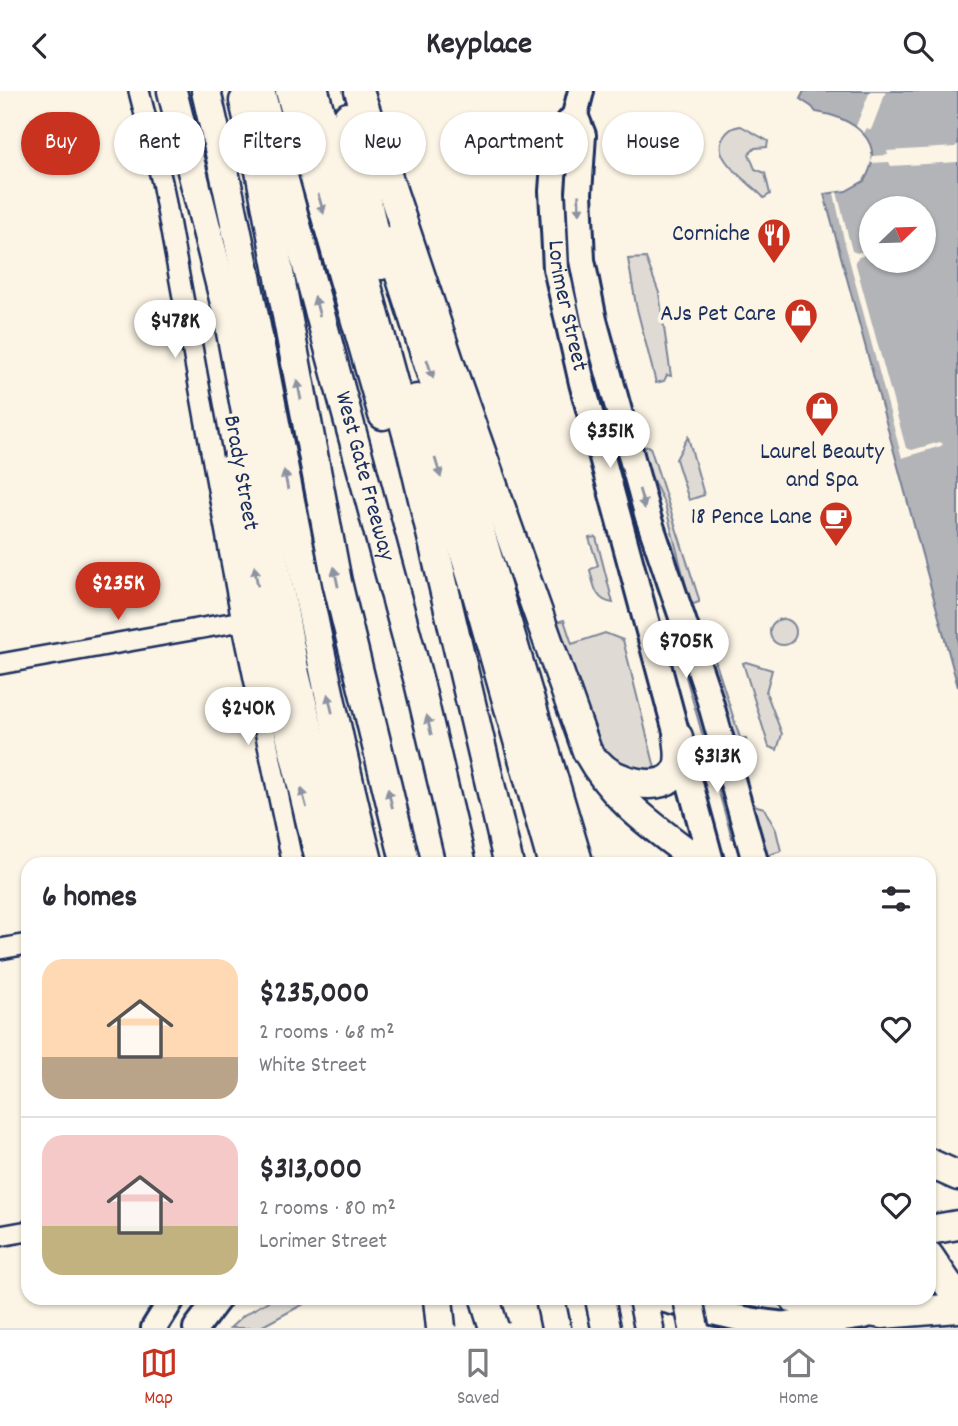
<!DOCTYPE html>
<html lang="en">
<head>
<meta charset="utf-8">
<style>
	:root { --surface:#fff; --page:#f7f7f7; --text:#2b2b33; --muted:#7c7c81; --line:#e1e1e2; --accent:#c8321e }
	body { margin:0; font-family:Dekko,sans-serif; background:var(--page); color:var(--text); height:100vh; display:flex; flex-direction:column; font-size:26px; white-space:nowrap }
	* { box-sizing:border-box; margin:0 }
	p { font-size:23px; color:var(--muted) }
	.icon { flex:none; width:38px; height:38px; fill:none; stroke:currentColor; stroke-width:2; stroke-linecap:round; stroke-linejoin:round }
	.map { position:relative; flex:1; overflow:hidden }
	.drawer { position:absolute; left:21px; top:766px; width:915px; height:448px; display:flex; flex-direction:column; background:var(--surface); border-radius:21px; box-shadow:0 2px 5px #0004 }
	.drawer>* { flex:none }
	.hud { position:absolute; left:21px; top:21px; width:917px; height:63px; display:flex; gap:14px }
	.needle { width:46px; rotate:67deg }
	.tools { position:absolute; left:859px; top:105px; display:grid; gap:14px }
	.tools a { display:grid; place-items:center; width:77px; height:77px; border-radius:50%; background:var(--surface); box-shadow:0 2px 5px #0004; font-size:35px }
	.price { position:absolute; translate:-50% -60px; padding:0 16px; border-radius:24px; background:#fff; color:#222; font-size:23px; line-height:46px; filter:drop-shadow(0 2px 4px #0008) }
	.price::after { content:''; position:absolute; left:50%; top:42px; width:21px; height:16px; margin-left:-10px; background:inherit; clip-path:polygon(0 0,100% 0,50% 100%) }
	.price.on { background:var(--accent); color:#fff }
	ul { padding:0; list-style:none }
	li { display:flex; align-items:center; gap:21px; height:175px; padding:0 21px }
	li+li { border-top:2px solid var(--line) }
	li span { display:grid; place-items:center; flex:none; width:196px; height:140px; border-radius:21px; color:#555 }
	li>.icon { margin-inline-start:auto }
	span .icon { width:84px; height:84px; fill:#fffc; stroke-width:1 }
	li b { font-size:30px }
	h2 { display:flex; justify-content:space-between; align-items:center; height:84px; padding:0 21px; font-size:30px }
	.chip { padding:0 24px; border-radius:32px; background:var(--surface); box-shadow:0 2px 5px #0004; font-size:24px; line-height:63px }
	.chip.on { background:var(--accent); color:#fff }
	header { display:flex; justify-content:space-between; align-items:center; height:91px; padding:0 21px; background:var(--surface); font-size:32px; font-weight:700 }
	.menu { display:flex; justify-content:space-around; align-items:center; height:98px; border-top:2px solid var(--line); background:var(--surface); font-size:19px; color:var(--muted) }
	.menu a { display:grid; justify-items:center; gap:4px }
	.menu .on { color:var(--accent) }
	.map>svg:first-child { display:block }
	.green { fill:#dfdbd4; stroke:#7d8599; stroke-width:2 }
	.water { fill:#b2b4b8; stroke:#767f94; stroke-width:2; fill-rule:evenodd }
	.pier { fill:#fcf5e5 }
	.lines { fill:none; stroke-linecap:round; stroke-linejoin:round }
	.minor-casing { stroke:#1b2f5e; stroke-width:24 }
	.major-casing { stroke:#1b2f5e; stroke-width:30 }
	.highway-casing { stroke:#1b2f5e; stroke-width:33 }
	.minor { stroke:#fcf5e5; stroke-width:19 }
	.major { stroke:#fcf5e5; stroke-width:24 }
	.highway { stroke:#fcf5e5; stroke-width:28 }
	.highway-bridge-casing { stroke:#1b2f5e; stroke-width:33; stroke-linecap:butt }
	.highway-bridge { stroke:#fcf5e5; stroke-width:28 }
	.oneway { fill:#8c92a2 }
	.labels { text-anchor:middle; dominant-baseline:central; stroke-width:7; stroke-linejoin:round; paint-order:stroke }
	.poi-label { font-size:24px; fill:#1b2f5e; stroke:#fcf5e5; text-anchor:end }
	.street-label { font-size:24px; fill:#1b2f5e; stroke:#fcf5e5 }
</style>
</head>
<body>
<header><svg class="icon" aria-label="back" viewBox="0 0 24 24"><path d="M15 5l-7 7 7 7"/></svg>Keyplace<svg class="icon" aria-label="search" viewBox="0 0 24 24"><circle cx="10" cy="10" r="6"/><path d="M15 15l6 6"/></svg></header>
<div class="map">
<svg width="958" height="1237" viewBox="0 0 958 1237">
	<rect width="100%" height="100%" fill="#fcf5e5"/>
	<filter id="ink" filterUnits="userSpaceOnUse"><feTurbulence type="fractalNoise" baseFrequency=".0143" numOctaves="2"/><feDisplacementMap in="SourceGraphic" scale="14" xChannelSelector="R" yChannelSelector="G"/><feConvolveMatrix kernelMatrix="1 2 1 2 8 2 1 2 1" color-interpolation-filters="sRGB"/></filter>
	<g filter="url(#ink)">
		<path class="green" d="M741 35 768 50 767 56 755 57 749 63 755 78 765 82 770 103 764 107C751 92 710 68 723 47 728 39 732 36 741 35Z
			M646 167 659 202 671 285 667 284 664 290 656 292 636 214 628 168Z
			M688 346 704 404 689 409 676 368Z
			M648 355 650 356 699 508V511L691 514 665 414 647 376 641 358Z
			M596 446 613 512C595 510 594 494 590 479L598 474 589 447Z
			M770 541a13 13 0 1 1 26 0a13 13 0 1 1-26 0Z
			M564 529 572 553 605 542 623 549 655 677C639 685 619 676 606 663 584 641 560 565 547 534Z
			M713 542 721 563 714 566 740 647H746L747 671 744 678 703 547Z
			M746 571 772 579 766 601 782 643 777 659 769 656 743 572Z
			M691 584 738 745 732 747 686 586Z
			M751 713 764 717 776 739 781 760 766 765Z
			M272 1208H313L259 1237H230L244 1224Z"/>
		<path class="water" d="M804 0H958V596L824 103 846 100 864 90C889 50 852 26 816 21L812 16 800 8ZM872 117H924V170H872Z"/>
		<path class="pier" d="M870 0H886L871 39 867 37 864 42 856 35Z
			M958 53V71L891 75 889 71 871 72 872 65 888 64 887 60 955 56Z
			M837 101 852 160 857 162 871 158V162L859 166 855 170 906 357 912 359 940 351 943 353 941 355 902 367 844 149 834 102Z"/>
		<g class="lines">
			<g class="minor-casing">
				<path id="minor" d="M139 0 162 91 242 530 293 774
					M0 573 242 530
					M0 858 28 853
					M0 1145 28 1140"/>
			</g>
			<g class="major-casing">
				<g id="major">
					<path id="s1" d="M581 0 575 24 556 46 552 100 556 177 582 292 712 774"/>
					<path d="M575 24 583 44 579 102 582 169 594 229 648 426 708 603 756 774"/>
					<path d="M661 1208C699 1217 738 1229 778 1233 807 1235 835 1229 864 1225"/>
					<path d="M154 1237 172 1208"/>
					<path d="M196 1237 218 1208"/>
				</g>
			</g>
			<g class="highway-casing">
				<g id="highway">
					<path d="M172 0 227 220 295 583 342 774"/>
					<path d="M206 0C266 257 304 518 369 774"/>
					<path id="s2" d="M260 0 419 591 462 774"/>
					<path d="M290 0 383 324"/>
					<path d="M314 0 412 361 509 774"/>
					<path d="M359 0 452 279 587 660C616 713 658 739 704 774"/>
					<path d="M244 10 260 80 337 491 406 774"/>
					<path d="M348 26 381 174"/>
					<path d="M389 150 452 347 579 774"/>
					<path d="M417 308 477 503 553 774"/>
					<path d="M236 372 272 568 321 774"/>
					<path d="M599 673C613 690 664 705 677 679 682 668 679 657 678 646"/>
					<path d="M929 1072 958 1085"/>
					<path d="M929 1139 958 1134"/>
					<path d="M929 1165 958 1208"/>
					<path d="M550 1208 556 1237"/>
					<path d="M600 1208 606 1237"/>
					<path d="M643 1208 649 1237"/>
					<path d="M795 1208 823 1214 882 1223 958 1217"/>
				</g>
			</g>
			<use href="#minor" class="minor"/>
			<use href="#major" class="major"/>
			<use href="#highway" class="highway"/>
			<g class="highway-bridge-casing">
				<path id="highway-bridge" d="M438 1208 441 1237
					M485 1208 494 1237
					M688 1208 694 1237"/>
			</g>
			<use href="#highway-bridge" class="highway-bridge"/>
		</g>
		<defs><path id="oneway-solid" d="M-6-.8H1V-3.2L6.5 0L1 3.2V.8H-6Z" transform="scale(1.75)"/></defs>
		<g class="oneway">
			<use href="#oneway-solid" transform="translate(321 113) rotate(74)"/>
			<use href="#oneway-solid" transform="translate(579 114) rotate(88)"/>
			<use href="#oneway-solid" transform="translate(317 215) rotate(-105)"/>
			<use href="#oneway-solid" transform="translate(430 278) rotate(72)"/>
			<use href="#oneway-solid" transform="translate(299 299) rotate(-101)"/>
			<use href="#oneway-solid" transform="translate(438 377) rotate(73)"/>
			<use href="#oneway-solid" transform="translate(286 389) rotate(-101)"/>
			<use href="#oneway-solid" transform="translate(642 408) rotate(74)"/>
			<use href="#oneway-solid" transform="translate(256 485) rotate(-100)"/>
			<use href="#oneway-solid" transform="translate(336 486) rotate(-102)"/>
			<use href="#oneway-solid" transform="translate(330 612) rotate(-103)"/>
			<use href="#oneway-solid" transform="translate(429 634) rotate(-103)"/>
			<use href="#oneway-solid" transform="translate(304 707) rotate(-105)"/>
			<use href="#oneway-solid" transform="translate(390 707) rotate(-104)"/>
		</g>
	</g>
	<defs>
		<g id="restaurant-pin" transform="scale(1.75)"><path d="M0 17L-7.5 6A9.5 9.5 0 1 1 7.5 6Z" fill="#c8321e" stroke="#fcf5e5"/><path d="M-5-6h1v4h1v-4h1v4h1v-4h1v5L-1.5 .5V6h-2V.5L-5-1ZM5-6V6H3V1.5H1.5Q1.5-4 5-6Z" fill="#fff"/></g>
		<g id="shop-pin" transform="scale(1.75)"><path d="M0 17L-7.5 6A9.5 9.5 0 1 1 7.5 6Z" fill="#c8321e" stroke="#fcf5e5"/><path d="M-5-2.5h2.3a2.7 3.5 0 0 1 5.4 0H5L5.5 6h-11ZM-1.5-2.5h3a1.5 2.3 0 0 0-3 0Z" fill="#fff"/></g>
		<g id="cafe-pin" transform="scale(1.75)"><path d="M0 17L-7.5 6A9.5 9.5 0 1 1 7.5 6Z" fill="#c8321e" stroke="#fcf5e5"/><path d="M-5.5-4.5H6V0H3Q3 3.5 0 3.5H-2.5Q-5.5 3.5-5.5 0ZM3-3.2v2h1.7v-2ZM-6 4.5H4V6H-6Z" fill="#fff"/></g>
	</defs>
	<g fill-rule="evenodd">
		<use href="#restaurant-pin" x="774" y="144"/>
		<use href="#shop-pin" x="801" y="224"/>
		<use href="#shop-pin" x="822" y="317"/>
		<use href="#cafe-pin" x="836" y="427"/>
	</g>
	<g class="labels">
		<g class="poi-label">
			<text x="750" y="144">Corniche</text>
			<text x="776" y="224">AJs Pet Care</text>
			<text x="822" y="362" text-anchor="middle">Laurel Beauty<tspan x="822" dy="28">and Spa</tspan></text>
			<text x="812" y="427">18 Pence Lane</text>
		</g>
		<g class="street-label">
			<text stroke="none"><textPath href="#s1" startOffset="224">Lorimer Street</textPath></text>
			<text transform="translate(240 382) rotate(80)">Brady Street</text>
			<text stroke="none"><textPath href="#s2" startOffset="399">West Gate Freeway</textPath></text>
		</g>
	</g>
</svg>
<div class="tools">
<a><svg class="needle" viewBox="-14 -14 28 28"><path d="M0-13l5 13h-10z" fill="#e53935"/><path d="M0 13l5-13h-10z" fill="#7c7c81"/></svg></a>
</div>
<b class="price" style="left:175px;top:269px">$478K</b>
<b class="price" style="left:610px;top:379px">$351K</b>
<b class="price on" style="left:118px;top:531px">$235K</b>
<b class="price" style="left:686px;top:589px">$705K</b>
<b class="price" style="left:248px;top:656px">$240K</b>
<b class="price" style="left:717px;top:704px">$313K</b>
<div class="hud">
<a class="chip on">Buy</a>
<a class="chip">Rent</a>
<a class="chip">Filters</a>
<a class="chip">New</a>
<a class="chip">Apartment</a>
<a class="chip">House</a>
</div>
<section class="drawer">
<h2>6 homes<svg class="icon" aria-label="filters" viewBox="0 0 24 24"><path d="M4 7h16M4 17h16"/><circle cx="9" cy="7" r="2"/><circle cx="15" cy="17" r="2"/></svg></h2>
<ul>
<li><span style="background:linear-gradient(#ffd9b3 70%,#b9a48a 0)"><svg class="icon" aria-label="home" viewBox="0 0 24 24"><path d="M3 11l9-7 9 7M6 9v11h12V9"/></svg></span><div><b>$235,000</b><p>2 rooms · 68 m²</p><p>White Street</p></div><svg class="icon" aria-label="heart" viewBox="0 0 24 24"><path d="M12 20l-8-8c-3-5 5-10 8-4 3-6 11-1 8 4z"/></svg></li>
<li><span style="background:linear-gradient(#f6c9c9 65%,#c2b280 0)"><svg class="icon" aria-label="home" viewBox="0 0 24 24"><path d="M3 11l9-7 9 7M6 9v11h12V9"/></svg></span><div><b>$313,000</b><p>2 rooms · 80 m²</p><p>Lorimer Street</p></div><svg class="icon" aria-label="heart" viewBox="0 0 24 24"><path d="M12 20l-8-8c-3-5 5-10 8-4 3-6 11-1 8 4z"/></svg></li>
</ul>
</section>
</div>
<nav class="menu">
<a class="on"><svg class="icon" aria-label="map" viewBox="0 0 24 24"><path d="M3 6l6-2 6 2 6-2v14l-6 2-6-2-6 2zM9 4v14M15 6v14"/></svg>Map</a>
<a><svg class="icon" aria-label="saved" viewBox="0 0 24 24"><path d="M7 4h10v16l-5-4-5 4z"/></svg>Saved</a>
<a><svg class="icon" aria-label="home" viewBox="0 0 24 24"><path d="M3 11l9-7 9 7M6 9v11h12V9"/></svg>Home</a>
</nav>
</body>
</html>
